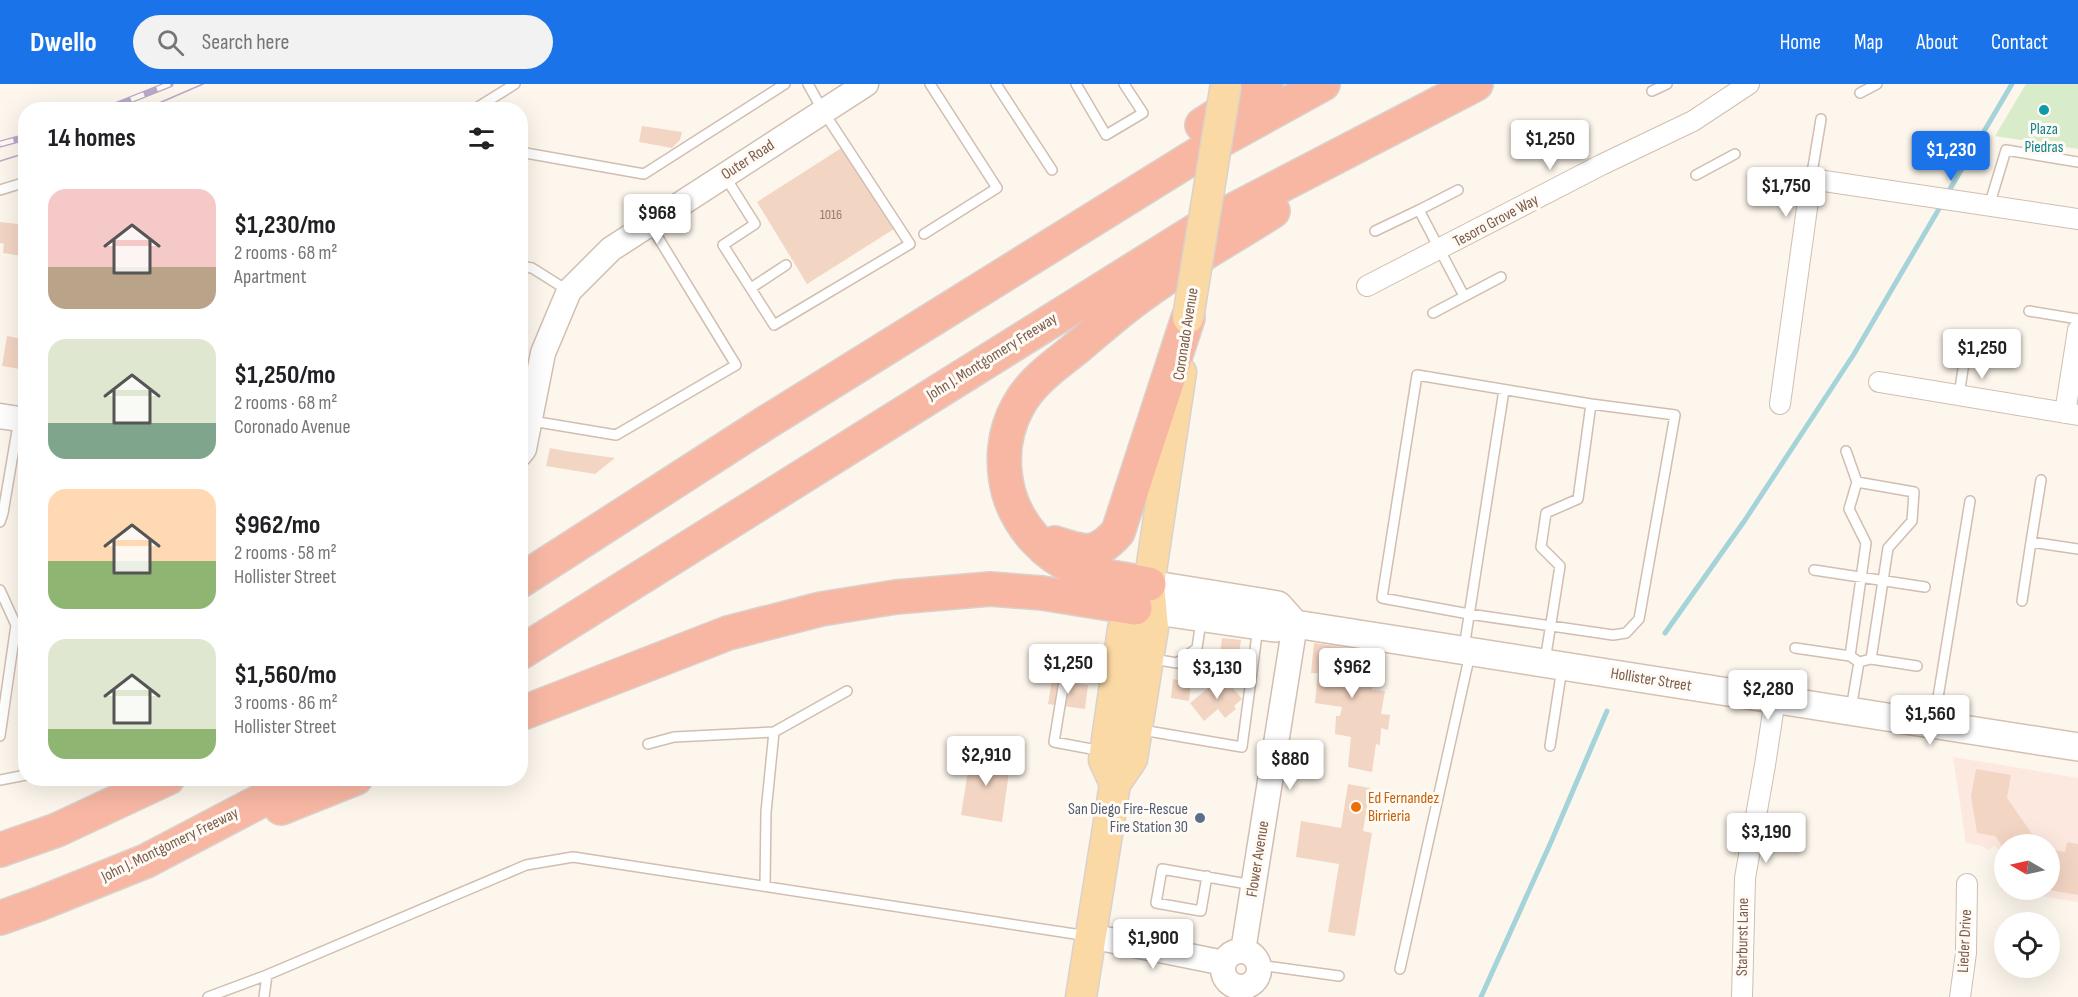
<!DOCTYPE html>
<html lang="en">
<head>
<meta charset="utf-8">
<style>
	:root { --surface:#fff; --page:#f2f2f2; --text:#202124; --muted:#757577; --accent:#1a73e8 }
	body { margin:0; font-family:"Sofia Sans Condensed",sans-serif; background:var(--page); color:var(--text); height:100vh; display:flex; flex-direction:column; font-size:22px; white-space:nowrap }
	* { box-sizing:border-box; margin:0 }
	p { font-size:20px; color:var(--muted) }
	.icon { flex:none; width:33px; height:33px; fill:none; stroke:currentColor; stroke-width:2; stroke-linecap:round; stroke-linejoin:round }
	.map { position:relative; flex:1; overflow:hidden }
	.panel { position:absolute; left:18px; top:18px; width:510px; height:684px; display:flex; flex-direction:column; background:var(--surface); border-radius:24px; box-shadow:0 6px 24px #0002 }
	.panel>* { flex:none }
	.needle { width:39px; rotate:279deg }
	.controls { position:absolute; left:1994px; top:750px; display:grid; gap:12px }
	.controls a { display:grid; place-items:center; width:66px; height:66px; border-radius:50%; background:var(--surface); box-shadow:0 6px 24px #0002; font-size:30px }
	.price { position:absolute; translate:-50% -51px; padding:0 14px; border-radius:6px; background:#fff; color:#222; font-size:20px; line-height:39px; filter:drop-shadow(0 2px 3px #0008) }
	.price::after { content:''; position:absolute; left:50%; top:36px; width:18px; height:14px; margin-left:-9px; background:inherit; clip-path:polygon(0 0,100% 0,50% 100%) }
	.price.selected { background:var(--accent); color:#fff }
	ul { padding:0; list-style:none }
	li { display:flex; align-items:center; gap:18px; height:150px; padding:0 30px }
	li span { display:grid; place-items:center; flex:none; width:168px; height:120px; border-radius:18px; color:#555 }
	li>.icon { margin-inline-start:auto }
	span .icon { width:72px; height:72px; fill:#fffc; stroke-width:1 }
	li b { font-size:26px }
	h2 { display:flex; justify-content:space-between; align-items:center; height:72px; padding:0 30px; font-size:26px }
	header { display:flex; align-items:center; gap:36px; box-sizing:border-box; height:84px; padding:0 30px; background:var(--accent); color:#fff }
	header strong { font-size:28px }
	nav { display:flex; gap:33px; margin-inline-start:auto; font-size:21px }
	.search { width:420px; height:54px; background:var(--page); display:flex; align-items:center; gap:15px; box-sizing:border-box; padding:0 21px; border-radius:33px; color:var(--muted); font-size:22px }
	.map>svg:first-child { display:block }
	.commercial { fill:#fde8e0 }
	.green { fill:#d8ecc9 }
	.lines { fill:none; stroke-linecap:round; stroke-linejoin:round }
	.stream { stroke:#a5d3da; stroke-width:5 }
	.building { fill:#f3d5c3 }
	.service-casing { stroke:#d1beb0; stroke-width:12 }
	.minor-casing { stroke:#d1beb0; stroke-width:22 }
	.tertiary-casing { stroke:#d1beb0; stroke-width:27 }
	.secondary-casing { stroke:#d6c0b0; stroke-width:30 }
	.primary-casing { stroke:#dad1cd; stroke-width:33 }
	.motorway-casing { stroke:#dad1cd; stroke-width:36 }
	.service { stroke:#fff; stroke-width:9 }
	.minor { stroke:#fff; stroke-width:20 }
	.tertiary { stroke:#fff; stroke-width:24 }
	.secondary { stroke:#fff; stroke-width:27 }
	.primary { stroke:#fbd9a5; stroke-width:30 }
	.motorway { stroke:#f7b7a3; stroke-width:33 }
	.tram { stroke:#b9a8c9; stroke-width:1.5 }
	.rail-casing { stroke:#b9a8c9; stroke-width:7 }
	.rail { stroke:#fffaf3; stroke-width:4.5; stroke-dasharray:14; stroke-linecap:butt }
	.primary-bridge-casing { stroke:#dad1cd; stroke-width:33; stroke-linecap:butt }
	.primary-bridge { stroke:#fbd9a5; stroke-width:30 }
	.culture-dot { fill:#0f9aa8; stroke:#fffaf3; stroke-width:2 }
	.food-dot { fill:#e8710a; stroke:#fffaf3; stroke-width:2 }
	.service-dot { fill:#5c6f8a; stroke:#fffaf3; stroke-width:2 }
	.labels { text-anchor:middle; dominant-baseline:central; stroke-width:6; stroke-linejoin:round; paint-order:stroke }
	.number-label { font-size:14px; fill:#987a6a }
	.culture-label { font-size:16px; fill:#0d838f; stroke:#fffaf3 }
	.street-label { font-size:16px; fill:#7a5c4d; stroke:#fffaf3 }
	.food-label { font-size:16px; fill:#c56008; stroke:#fffaf3; text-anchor:start }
	.service-label { font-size:16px; fill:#4e5e75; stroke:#fffaf3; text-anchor:end }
</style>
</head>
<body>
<header>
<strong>Dwello</strong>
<div class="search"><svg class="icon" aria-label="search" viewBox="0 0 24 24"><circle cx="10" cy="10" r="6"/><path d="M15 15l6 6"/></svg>Search here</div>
<nav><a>Home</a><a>Map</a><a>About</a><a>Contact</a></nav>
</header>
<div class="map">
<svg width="2078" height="913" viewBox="0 0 2078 913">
	<rect width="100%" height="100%" fill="#fdf6ec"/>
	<path class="commercial" d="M1953 673 2078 694V818L2001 806 2003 797 2000 783 2004 780V806H2049V760H2004V774L1995 761 1988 766 1982 762 1966 759Z"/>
	<path class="green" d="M2026 0H2078V65L1995 52Z"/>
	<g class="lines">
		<path class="stream" d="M1947 110 2012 0
			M1665 549 1745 436 1854 270 1943 118
			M1481 913 1551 758 1607 627"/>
	</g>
	<path class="building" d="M642 42 682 48 680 56 672 64 639 58Z
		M843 63 894 145 807 200 757 118Z
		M0 138 26 141V163L23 172 3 169 4 160 0 159Z
		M7 252 26 256V286L2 282Z
		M550 364 565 367 615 374 595 390 546 382Z
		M1222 554 1241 556 1238 575 1220 572Z
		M1314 559 1377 568 1372 606 1385 607 1381 630 1390 631 1388 646 1381 644 1380 661 1376 660 1372 688 1348 683 1351 653 1335 650 1336 632H1340L1342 623 1315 619 1318 589H1311Z
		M1223 592 1242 615 1234 622 1236 625 1225 634 1218 625 1204 637 1190 619Z
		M1173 595 1191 598 1189 617 1171 614Z
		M1052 596 1088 601 1085 625 1048 620Z
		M971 668 1011 674 1002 738 961 731Z
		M1976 685 2011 691 2007 714 2039 760H2004V765L1995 752 1977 749 1971 712Z
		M1348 700 1370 704 1363 747 1372 749 1355 852 1328 848 1339 780 1296 773 1301 737 1341 744Z
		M2067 758 2078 760V811L2049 806V765L2065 768Z"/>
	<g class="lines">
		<g class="service-casing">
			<path id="service" d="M996 0 1052 86
				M1076 0 1106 51 1143 29 1124 0
				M1652 7 1667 0
				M1860 9 1877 0
				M473 26 515 0
				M520 68 644 90 785 0
				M1696 91 1735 70
				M726 94 755 140 723 161 774 241 910 160 823 27 808 0
				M1811 95 1821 35
				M0 106 26 98
				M1989 122 2006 66 2078 78
				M1419 126 1458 106
				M1375 147 1419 126 1464 212
				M924 150 997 104 930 0
				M520 182 532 184 567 206
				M751 204 786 181
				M2029 227 2078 235
				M1433 229 1501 193
				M1417 291 1591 320 1675 331 1639 535 1626 549 1613 551 1469 530 1382 514Z
				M1959 311 1965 272
				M532 337 616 351 736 281 651 142
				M1846 367 1857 398 1849 425 1866 459 1850 572 1859 578 1851 625
				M1857 398 1914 408 1912 437 1888 464 1871 575 1859 578
				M0 438 3 429 19 335
				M2031 458 2041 396
				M1814 486 1925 503
				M0 506 16 541 0 652
				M2022 517 2031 458 2078 465
				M1464 564 1504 306
				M1795 564 1850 572
				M1153 575 1177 579 1197 564 1201 537
				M1871 575 1917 582
				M1545 577 1560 482 1541 463 1546 429 1578 415 1591 320
				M1934 638 1970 417
				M1142 646 1242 663 1258 543
				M774 648 847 607
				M648 660 674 653 774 648 766 728 765 802
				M1550 662 1562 584
				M1102 667 1054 658 1068 573 1113 580
				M0 696 26 691
				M1207 792 1201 827 1156 819 1162 785 1253 801
				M1259 881 1339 892
				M1400 885 1470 570
				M208 913 267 891 526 781 573 773 1088 852
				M264 913 267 891
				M1236 913 1238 903"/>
		</g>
		<g class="minor-casing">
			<path id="minor" d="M1367 202 1601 81 1693 37 1749 0
				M1879 298 2078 331
				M1780 320 1811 95 2078 135
				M2065 329 2078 246
				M1742 913 1745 794 1765 681 1775 615
				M1960 913 1966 869 1967 800"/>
		</g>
		<g class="tertiary-casing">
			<path id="tertiary" d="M0 332 26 336
				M520 370 524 365 543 269 569 207 611 165 866 0
				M1090 852 1224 879
				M1243 867 1295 540
				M1223 885a18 18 0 1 1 36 0a18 18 0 1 1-36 0Z"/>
		</g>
		<g class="secondary-casing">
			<path id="secondary" d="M1149 500 1278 521 1295 540
				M1135 524 1275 544 1295 540 2078 663"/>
		</g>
		<g class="primary-casing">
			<path id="primary" d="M1115 700 1104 676 1123 545 1146 505
				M1081 913 1115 700 1132 675 1153 544 1149 500 1181 288"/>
		</g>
		<g class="motorway-casing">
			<path id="motorway" d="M1202 41 1266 0
				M1055 459C1085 469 1096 473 1118 448L1188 234
				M520 497 767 338 1216 59 1323 0
				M1149 500C1127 495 1097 492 1077 485 1045 472 1019 443 1009 410 1001 380 1003 349 1018 322 1032 296 1057 280 1079 262 1101 243 1123 224 1146 208 1187 178 1231 154 1273 127
				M520 569 1203 142 1476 0
				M520 630 728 549 821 525 896 513 990 505 1042 509 1135 524
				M281 724 356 694
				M0 766 57 746 168 694
				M0 834 39 820 146 777 304 694"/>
		</g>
		<use href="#service" class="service"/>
		<use href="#minor" class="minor"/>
		<use href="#tertiary" class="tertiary"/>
		<use href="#secondary" class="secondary"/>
		<use href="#primary" class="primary"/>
		<use href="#motorway" class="motorway"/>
		<path class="tram" d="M143 26 203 0
			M0 77 26 69"/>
		<g class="rail-casing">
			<path id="rail" d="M105 26 170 0
				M0 60 26 53"/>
		</g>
		<use href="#rail" class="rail"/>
		<g class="primary-bridge-casing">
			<path id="primary-bridge" d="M1188 234 1226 0"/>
		</g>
		<use href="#primary-bridge" class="primary-bridge"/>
	</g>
	<circle class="culture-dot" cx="2044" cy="26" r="6"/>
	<circle class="food-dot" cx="1356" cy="723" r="6"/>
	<circle class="service-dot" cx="1200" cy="734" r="6"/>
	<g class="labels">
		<g class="number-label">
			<text x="831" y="130">1016</text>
		</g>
		<g class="culture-label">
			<text x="2044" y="45">Plaza<tspan x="2044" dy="18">Piedras</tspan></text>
		</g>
		<g class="street-label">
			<text transform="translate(748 76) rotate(-33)">Outer Road</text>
			<text transform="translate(1496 137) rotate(-28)">Tesoro Grove Way</text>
			<text transform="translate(1186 250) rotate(-81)">Coronado Avenue</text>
			<text transform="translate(992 273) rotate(-32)">John J. Montgomery Freeway</text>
			<text transform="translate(1651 596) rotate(9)">Hollister Street</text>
			<text transform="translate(170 761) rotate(-26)">John J. Montgomery Freeway</text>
			<text transform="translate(1258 775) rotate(-81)">Flower Avenue</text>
			<text transform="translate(1743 853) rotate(-89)">Starburst Lane</text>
			<text transform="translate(1965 857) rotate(-87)">Lieder Drive</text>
		</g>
		<g class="food-label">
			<text x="1368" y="714">Ed Fernandez<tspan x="1368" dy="18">Birrieria</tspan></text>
		</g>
		<g class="service-label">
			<text x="1188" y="725">San Diego Fire-Rescue<tspan x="1188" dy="18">Fire Station 30</tspan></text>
		</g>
	</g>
</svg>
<div class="controls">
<a><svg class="needle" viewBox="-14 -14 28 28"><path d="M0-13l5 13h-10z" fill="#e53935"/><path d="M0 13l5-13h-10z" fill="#757577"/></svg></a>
<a><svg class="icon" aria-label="locate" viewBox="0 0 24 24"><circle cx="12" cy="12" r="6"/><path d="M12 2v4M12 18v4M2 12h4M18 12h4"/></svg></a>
</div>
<b class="price" style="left:1550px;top:87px">$1,250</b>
<b class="price selected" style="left:1951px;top:98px">$1,230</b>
<b class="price" style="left:1786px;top:134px">$1,750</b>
<b class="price" style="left:657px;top:161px">$968</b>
<b class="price" style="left:1982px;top:296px">$1,250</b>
<b class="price" style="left:1068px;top:611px">$1,250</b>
<b class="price" style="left:1352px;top:615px">$962</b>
<b class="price" style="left:1217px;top:616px">$3,130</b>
<b class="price" style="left:1768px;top:637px">$2,280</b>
<b class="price" style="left:1930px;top:662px">$1,560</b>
<b class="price" style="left:986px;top:703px">$2,910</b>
<b class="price" style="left:1290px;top:707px">$880</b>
<b class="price" style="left:1766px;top:780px">$3,190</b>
<b class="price" style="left:1153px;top:886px">$1,900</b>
<section class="panel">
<h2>14 homes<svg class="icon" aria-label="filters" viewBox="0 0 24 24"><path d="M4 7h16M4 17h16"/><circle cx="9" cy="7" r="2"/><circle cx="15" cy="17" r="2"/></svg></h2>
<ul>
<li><span style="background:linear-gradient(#f6c9c9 65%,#b9a48a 0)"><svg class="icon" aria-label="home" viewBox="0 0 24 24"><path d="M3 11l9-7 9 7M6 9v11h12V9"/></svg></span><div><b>$1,230/mo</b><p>2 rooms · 68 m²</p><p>Apartment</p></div></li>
<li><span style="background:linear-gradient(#dfe7d0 70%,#7fa58c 0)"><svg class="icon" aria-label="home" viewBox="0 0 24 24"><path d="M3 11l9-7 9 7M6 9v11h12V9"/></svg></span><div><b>$1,250/mo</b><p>2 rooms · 68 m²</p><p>Coronado Avenue</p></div></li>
<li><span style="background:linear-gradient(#ffd9b3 60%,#8fb573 0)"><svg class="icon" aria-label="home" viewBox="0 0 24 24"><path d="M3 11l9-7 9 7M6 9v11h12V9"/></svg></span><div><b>$962/mo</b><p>2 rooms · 58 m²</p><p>Hollister Street</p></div></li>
<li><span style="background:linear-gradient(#dfe7d0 75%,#8fb573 0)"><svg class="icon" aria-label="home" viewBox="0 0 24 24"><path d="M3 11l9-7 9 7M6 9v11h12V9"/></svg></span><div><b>$1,560/mo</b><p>3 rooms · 86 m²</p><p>Hollister Street</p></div></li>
</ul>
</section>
</div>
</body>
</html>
